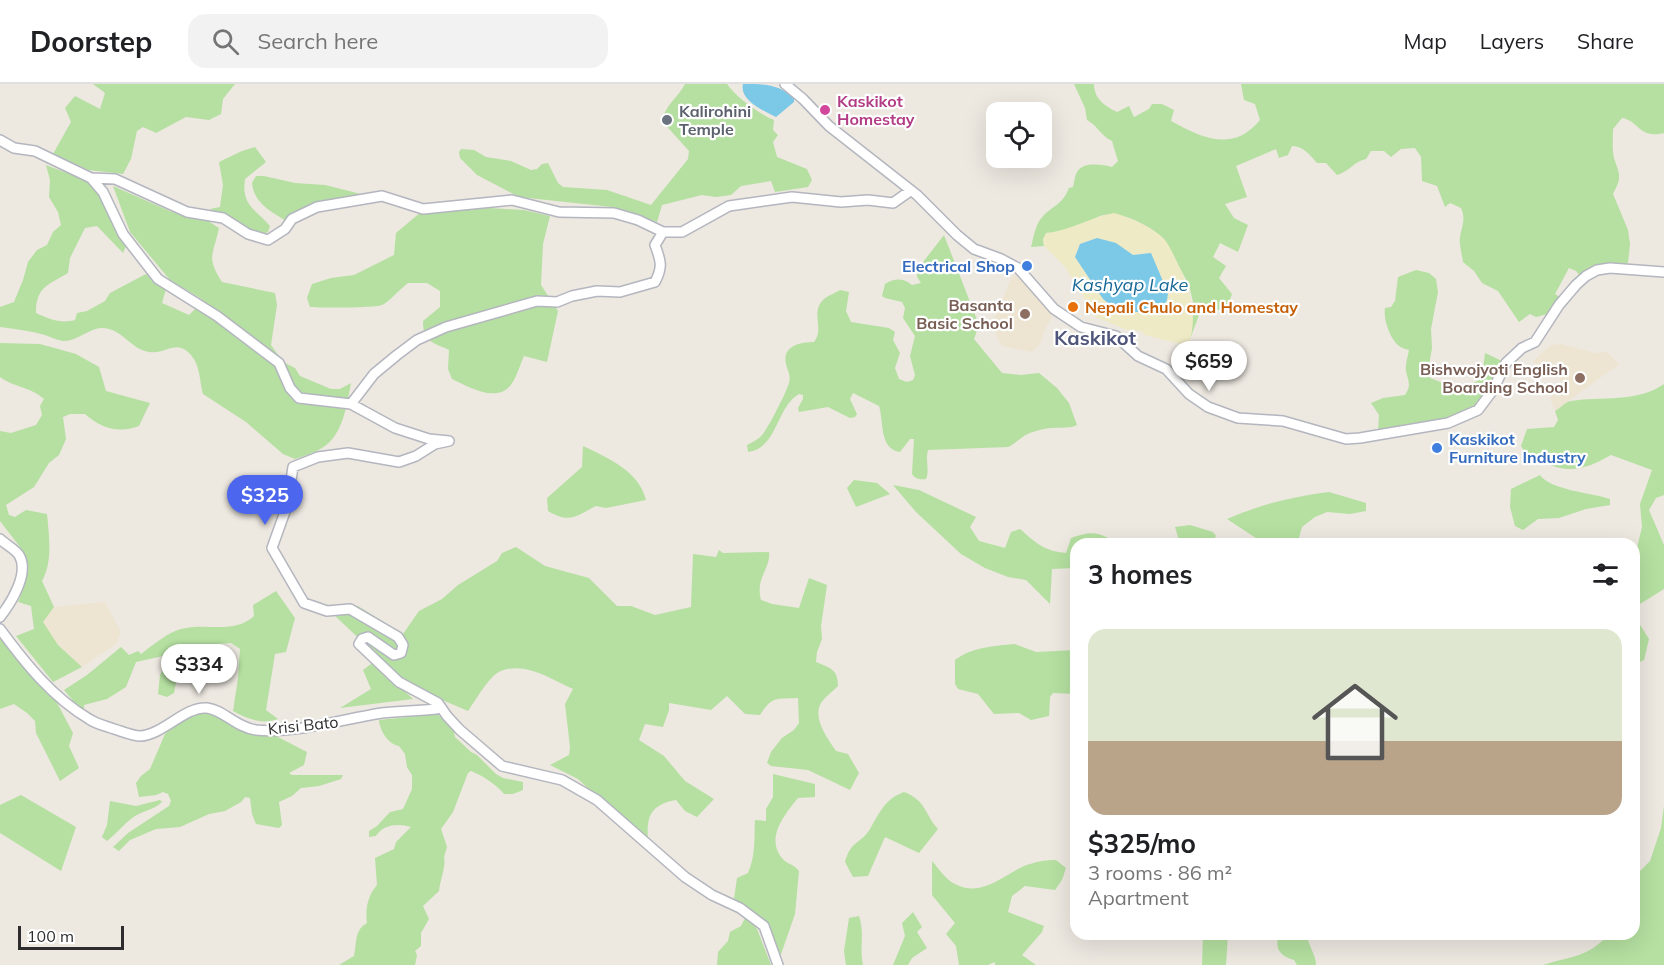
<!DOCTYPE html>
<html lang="en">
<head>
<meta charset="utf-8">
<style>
	:root { --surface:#fff; --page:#f2f2f2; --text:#202124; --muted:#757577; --line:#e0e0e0; --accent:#4c66ee }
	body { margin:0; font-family:Mulish,sans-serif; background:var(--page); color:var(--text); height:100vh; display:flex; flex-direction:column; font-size:22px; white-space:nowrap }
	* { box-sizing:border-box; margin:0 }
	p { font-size:20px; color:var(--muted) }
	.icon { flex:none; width:33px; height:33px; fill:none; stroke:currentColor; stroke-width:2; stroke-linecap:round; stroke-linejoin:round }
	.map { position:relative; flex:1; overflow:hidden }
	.details { position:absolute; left:1070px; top:454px; width:570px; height:402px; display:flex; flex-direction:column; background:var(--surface); border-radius:18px; box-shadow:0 6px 24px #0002 }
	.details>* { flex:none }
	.controls { position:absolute; left:986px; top:18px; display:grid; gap:12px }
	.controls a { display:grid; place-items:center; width:66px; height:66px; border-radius:12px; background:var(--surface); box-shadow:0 6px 24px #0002; font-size:30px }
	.scale { position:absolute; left:18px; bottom:15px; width:106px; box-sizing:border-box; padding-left:6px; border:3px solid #2d2d2d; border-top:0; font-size:16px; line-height:21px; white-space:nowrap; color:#2d2d2d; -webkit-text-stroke:4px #fff; paint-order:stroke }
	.price { position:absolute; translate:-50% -51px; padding:0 14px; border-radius:21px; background:#fff; color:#222; font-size:20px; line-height:39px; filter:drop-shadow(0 2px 3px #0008) }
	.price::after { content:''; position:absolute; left:50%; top:36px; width:18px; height:14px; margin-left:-9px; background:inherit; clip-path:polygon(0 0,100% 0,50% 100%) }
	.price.selected { background:var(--accent); color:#fff }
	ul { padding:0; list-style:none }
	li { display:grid; align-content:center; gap:12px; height:318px; padding:0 18px }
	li+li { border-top:2px solid var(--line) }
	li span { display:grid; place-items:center; height:186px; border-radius:18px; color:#555 }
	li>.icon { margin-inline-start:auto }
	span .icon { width:108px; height:108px; fill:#fffc; stroke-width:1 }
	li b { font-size:26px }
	h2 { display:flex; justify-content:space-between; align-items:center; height:72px; padding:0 18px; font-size:26px }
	header { display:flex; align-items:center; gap:36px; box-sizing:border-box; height:84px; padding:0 30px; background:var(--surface); border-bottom:2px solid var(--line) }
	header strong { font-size:28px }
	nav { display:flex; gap:33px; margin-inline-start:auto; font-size:21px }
	.search { width:420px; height:54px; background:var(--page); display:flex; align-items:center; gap:15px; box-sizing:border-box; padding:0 21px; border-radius:18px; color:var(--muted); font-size:22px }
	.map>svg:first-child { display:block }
	.education { fill:#ede5d1 }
	.green { fill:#b5e0a1 }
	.sand { fill:#efeac6; fill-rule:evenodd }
	.water { fill:#7bc8e7 }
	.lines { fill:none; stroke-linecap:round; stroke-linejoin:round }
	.minor-casing { stroke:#b4b6bf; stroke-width:12 }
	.minor { stroke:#fff; stroke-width:9 }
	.hotel-dot { fill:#d1479c; stroke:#fff; stroke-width:2 }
	.worship-dot { fill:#6b7280; stroke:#fff; stroke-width:2 }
	.shop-dot { fill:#3f7fe0; stroke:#fff; stroke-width:2 }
	.food-dot { fill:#e8710a; stroke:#fff; stroke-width:2 }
	.education-dot { fill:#8d6e63; stroke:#fff; stroke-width:2 }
	.labels { text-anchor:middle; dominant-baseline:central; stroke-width:4.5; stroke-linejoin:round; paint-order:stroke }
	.hotel-label { font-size:16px; font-weight:bold; fill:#b23c85; stroke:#fff; text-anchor:start }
	.worship-label { font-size:16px; font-weight:bold; fill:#5b616d; stroke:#fff; text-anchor:start }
	.shop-label { font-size:16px; font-weight:bold; fill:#366cbe; stroke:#fff; text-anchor:end }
	.education-label { font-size:16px; font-weight:bold; fill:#785e54; stroke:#fff; text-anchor:end }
	.food-label { font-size:16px; font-weight:bold; fill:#c56008; stroke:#fff; text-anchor:start }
	.street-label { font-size:16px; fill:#2d2d2d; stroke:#fff }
	.water-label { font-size:18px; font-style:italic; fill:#176897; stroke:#fff }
	.quarter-label { font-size:20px; font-weight:bold; fill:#50567b; stroke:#fff }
</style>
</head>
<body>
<header>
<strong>Doorstep</strong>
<div class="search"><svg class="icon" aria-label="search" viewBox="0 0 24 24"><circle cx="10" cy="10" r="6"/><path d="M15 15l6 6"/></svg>Search here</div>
<nav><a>Map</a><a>Layers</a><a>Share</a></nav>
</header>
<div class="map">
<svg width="1664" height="881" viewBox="0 0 1664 881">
	<rect width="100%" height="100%" fill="#ede8e0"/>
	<path class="education" d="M1016 190H1020L1054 228 1044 248 1039 262 1032 268 1002 262 991 241 1012 193Z
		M1561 260 1595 269 1607 268 1619 280 1555 327 1550 314 1562 301 1556 279 1540 287 1533 277 1551 261Z
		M105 518 121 548 116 560 82 583 58 561 42 537 54 523Z"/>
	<path class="green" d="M93 0H235L223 15 221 30 209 36 186 33 156 49 143 43 137 47 131 75 123 90 88 86 53 70 71 38 65 24 75 12 100 25 105 9Z
		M685 0H727C737 14 759 30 774 36L773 46 778 51 773 58 777 73 807 85 812 96 808 103 775 108 771 97 741 102 731 111 716 113 702 111 662 121 657 138 612 123 519 113 477 91 460 74 459 68 461 65 474 66 486 73 511 77 531 86 537 85 542 80 548 79 558 99 563 103 607 106 651 121 688 75 689 67 662 37C666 20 677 15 685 0Z
		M1074 0H1094C1094 15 1105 22 1117 28L1129 22 1134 33 1149 25 1152 20H1162L1174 26 1171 37C1202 54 1233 69 1260 36L1255 20 1244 16 1241 0H1664V49C1638 55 1640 37 1622 34L1613 45C1613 55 1612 65 1614 74 1620 92 1622 93 1613 110L1628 146 1630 160 1628 179 1614 180 1580 192 1576 187 1569 184 1555 210 1563 215 1551 229 1536 233 1530 230 1519 238 1498 207 1482 199 1474 187 1463 178C1462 170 1459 161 1460 153 1462 141 1466 135 1461 124L1450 119 1445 123 1437 102 1422 97 1421 73 1415 64 1401 65 1391 73 1384 67H1371L1366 75C1354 77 1349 88 1337 91L1326 79H1317C1310 71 1303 62 1292 62L1288 71 1279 74 1276 65 1236 82 1247 113 1225 120 1234 134 1248 141 1238 168 1220 159 1213 173 1226 182 1219 194 1232 210 1226 227 1202 223 1190 255 1193 218 1189 201 1164 155C1149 142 1125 128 1104 131 1097 132 1090 138 1083 141 1069 146 1056 146 1043 155L1044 162 1031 163C1034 152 1035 141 1043 132 1054 121 1063 120 1069 104L1073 103C1074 99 1075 91 1077 88 1084 77 1102 81 1112 83L1118 77 1112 57C1101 52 1098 42 1087 36L1085 24Z
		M255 63 266 78 245 95C241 121 255 125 270 142L268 148 260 151 210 125 220 123 223 101 219 78 242 67Z
		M46 81 85 96 99 109 126 162 123 169 97 142 85 144 70 174 68 189C48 201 36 203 36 229 50 235 60 240 75 236L77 229 87 227 105 217 110 209 146 190 154 199 166 205 162 219 189 231 196 224 213 236 239 245 200 214 170 196 130 148 113 102 172 128 208 137 219 144C213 172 206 173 222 198L275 209 277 221 271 261 283 278 295 284 300 292 331 305H340L351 299C347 320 343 352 322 364 314 369 304 372 295 375L283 370 246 338 203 310C199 296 201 283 191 271 176 254 166 271 149 268 130 265 122 244 102 244 89 244 76 258 63 257 57 256 51 253 45 251 31 247 15 245 0 243V223L14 218 23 196 28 178 37 166 47 161 53 148 61 141 58 128 49 113 50 96Z
		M256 92H264L295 99 325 101 361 110 316 119 286 137C270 127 254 119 252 99Z
		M489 124 524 126 550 132 543 160 541 201 558 227 547 278 524 272C520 281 516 295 510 302 495 319 467 302 452 295L448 285 449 266C433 258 423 259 423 237L440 223V207L427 199H408C401 204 389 218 382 221 373 224 321 224 310 223L307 214 312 200 331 194 354 191 394 171 396 149 421 128Z
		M944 151 979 241 974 255 1002 289 1021 291 1039 289 1057 304 1069 319 1077 341C1070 345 1061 343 1053 344 1046 344 1039 346 1033 348 1022 351 1017 359 1008 363L928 366C925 376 930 386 926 395 921 396 915 395 912 390L914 355H910L900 368C879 365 884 338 879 322L853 309 850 315 857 330 855 333 850 334 828 323 799 328 798 324 803 315V311L799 310C776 323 778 364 748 368L747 361C753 358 759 355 763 350 770 340 785 311 789 299 791 291 788 288 786 280 782 262 800 258 814 258 825 245 810 229 823 216 827 212 835 209 840 206L849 208 846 227 851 238 889 244 895 248 893 256 900 269 895 284 899 295 907 298 913 296 915 291 910 272 915 252 903 234 905 224 902 218 885 214 882 212 885 200C895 194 903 194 912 201L921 199 917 193V186Z
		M1416 186 1429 189 1436 195 1438 208 1431 245 1432 264 1428 287 1430 294 1451 302 1468 301 1482 295 1485 269 1502 277 1475 325 1453 334 1378 347 1379 331 1371 319 1383 314 1405 311C1412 301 1408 297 1406 287 1405 281 1408 272 1409 266 1405 265 1402 264 1399 262 1390 255 1383 235 1385 224L1391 223 1395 217 1398 193Z
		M0 259 40 260 76 270 99 283 106 307 150 319 139 342C118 350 101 344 85 330H70L63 333 66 355 59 371 49 379 34 403 6 421 9 431 15 433 26 426 47 430C49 452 53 477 42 497L54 523 43 538 58 561 82 583 53 598 16 552 34 545 31 522 18 518 25 500 27 484 20 463 0 437V347L11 349 36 341 42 331 40 322 44 315C29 302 15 304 0 293Z
		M1664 300V411L1656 414 1649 426 1664 461V505L1640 520 1637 536 1649 555 1644 576 1634 581V476L1642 443 1640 420 1652 386 1611 371C1593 381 1577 389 1556 383 1546 380 1540 375 1529 375L1521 362 1527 345 1554 343 1558 336 1555 327C1561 324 1565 318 1571 317 1602 312 1637 319 1664 300Z
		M583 362C608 374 639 387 646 416L606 424 596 422C576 432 570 440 548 427L547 414 582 383Z
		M1540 391C1550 406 1592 409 1610 415V421L1586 425 1559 434 1538 435 1523 446 1515 442 1510 423 1511 405Z
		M854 396 877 399 890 410 856 423 847 404Z
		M893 401 919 406 976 433 970 443 979 457 1005 464 1011 448 1020 445C1036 459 1044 467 1066 469L1071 454C1092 446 1100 448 1118 460H1076L1075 484 1052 485 1050 520 1026 496 1008 493 985 484 961 470 916 428Z
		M1329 408 1366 419V427L1350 430 1327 428 1315 433 1302 443 1299 454 1305 460H1265L1227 435C1262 420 1291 413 1329 408Z
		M1190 441 1213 448 1216 452 1211 460H1180L1175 443Z
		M516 463 545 482 589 494 617 522H631L655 531 691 523 693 470 716 473 719 466 723 469 769 468C771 485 755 493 761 516L772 520 799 524 809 494 827 501 821 542 822 555 817 568 816 578C830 584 838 585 838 602 833 607 825 613 821 619 812 634 828 655 836 667L848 670 859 689 850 706 808 686 771 682 767 679 771 668 782 654 794 646 799 639 798 614C776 615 772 612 760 631L745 630 727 612 711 626 669 619V626L663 643 645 640 639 656 664 672 685 697 714 715 697 733 685 727 676 716C652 720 646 732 648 754L617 731 578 695 550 681 569 671 570 663 565 620 573 605C551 595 522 575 497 589 488 595 475 617 468 627L433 612 403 596 333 530 341 521 358 522 403 550 419 527 442 515 458 501 497 477 502 469Z
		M276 507 295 534 286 568 275 570 266 626 278 635C262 641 248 635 233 627L238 594 240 565 231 559 216 560 186 569 180 578 174 609 167 613 158 610 160 591 166 581 163 572 136 578 126 603 107 615 84 621V630L64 606 87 591 121 563 129 571 138 567 141 570C153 561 167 549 181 545 207 538 233 551 254 532L253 521Z
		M0 549 55 615 73 649 69 662 79 684 60 697 36 649 35 637 27 629 14 620 0 625Z
		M1015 560 1036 568 1075 566V610L1053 609 1050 613 1049 632 1031 636 1019 629 994 630 978 610 958 605 955 600V576C972 563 994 562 1015 560Z
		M371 580 379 583 413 615 340 624 371 605 363 586Z
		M206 627 254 649 274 651 307 668 304 681 289 689 292 691H343L341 695 319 702 301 704 292 712 279 718 282 741 279 744 256 740 252 730 250 714 245 713 241 718 225 727 209 730 180 743 156 745 130 756 119 767 113 763 128 749 169 722 171 717 168 710 163 708 156 711 139 713 136 699 141 692 150 685 165 650 174 640Z
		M437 630 453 644 455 653 471 668 477 671 496 690 503 694 523 698V706L513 710H504C496 700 483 692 471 687L468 689 453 728 441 745 447 763 444 773C446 784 440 796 439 807L423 822 429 835 421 849V862L415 867 417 871 415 881H339L354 872C357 859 354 846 367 839 365 825 368 811 377 801L375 774 394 765 396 758 411 743C399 739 383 740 376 752L369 753V747L377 742 390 728 403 725 412 705V691L407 683 405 670 399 662C388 660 380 647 379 636Z
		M773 690 815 700V713L798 714C785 730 766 753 781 773 786 780 794 780 799 787L795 830 779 876 768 839 745 821 734 815 737 794 748 789C756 771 754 755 755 736L766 737V725L773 713Z
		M904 708C926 716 925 731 938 745L919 769 885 753 868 792 853 793 845 778C851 756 861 760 870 745 880 728 885 715 904 708Z
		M21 711 76 743 61 787 0 749V721Z
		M160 716 162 718C154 726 141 727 132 734 123 741 116 750 107 757L102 753 107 741 110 717 136 722Z
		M1664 722V881H1543C1571 872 1587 874 1608 851L1634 850V793L1650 777 1661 744Z
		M1056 776 1066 784 1062 796 1055 806 1025 802 1012 812 1008 828 1044 842 1042 848 1022 871 1036 881H995V878L988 881H959L956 862 946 850 955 839 932 811V777C939 785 946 796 955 800 981 814 1002 792 1024 782 1035 778 1044 776 1056 776Z
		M913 828 922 843 917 848 927 864 912 874 908 881H893L905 852 902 839Z
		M746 832 757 845 771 881H717L718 868 728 857 730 848 741 842Z
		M859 832C865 850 859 863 863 881H846L844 867 849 834Z
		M1279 850 1309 851 1307 852C1309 863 1316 871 1316 881H1297L1294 876C1280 872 1274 865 1279 850Z
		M1203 851H1228L1226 881H1202Z"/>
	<path class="sand" d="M1114 129C1126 132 1154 144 1163 154 1169 160 1173 170 1177 178 1190 204 1199 232 1188 262L1145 251 1141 247 1127 246 1096 233 1065 183 1044 162 1043 155 1046 149C1070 147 1091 133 1114 129ZM1097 154 1133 171 1148 169C1156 184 1174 207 1163 224L1152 228H1133L1113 223 1106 218 1075 173 1080 160Z"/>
	<path class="water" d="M743 0C764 0 780 0 794 15V18L776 33C764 27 739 16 743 0Z
		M1097 154 1116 159 1133 171 1151 169 1168 209 1167 216 1163 224 1152 228H1133L1113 223 1103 215 1075 173 1080 160Z"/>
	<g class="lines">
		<g class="minor-casing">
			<path id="minor" d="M785 0 803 15 829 42 917 111 957 151 974 165 1001 175 1018 184 1054 225 1081 243 1116 252 1138 272 1166 285 1189 310 1208 323 1238 334 1283 337 1346 355 1360 354 1448 339 1478 326 1493 306 1506 279 1522 264 1535 258 1559 221 1576 201 1586 192 1597 186 1610 184 1664 188
				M0 56 14 64 35 67 91 94 103 108 123 150 158 195 217 232 279 279 290 304 299 314 351 320 395 344 429 355 449 357 435 360 416 372 399 378 348 369 318 373 293 383 287 422 272 464 304 519 327 527 350 525 398 553 403 561 401 569 394 571 368 553 362 555 359 560 399 598 438 619 447 632 460 646 502 682 562 696 597 716 685 793 712 811 740 824 764 842 778 881
				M91 94 115 95 187 128 223 134 248 150 268 156 285 145 292 135 317 123 382 112 423 125 512 116 559 128 614 129 638 136 663 148H682L729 122 792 113 841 118 868 116 893 119 910 107
				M351 320 374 290 397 271 417 256 446 243 537 217 557 218 572 212 597 207 620 208 655 198C663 183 661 177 655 161L663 148
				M0 455C5 460 15 465 19 471 30 489 11 519 0 533
				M0 545C25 579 52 613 89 635 96 640 106 642 114 645 121 647 133 652 140 652 163 651 185 622 207 624 224 626 235 643 256 646 295 650 343 635 382 629 400 627 418 627 436 625L438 619"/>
		</g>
		<use href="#minor" class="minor"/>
	</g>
	<circle class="hotel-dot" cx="825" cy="26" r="6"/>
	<circle class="worship-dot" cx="667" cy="36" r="6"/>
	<g class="shop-dot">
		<circle cx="1027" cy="182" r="6"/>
		<circle cx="1437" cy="364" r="6"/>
	</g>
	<circle class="food-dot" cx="1073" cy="223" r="6"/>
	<g class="education-dot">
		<circle cx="1025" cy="230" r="6"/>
		<circle cx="1580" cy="294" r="6"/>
	</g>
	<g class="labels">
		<g class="hotel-label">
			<text x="837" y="17">Kaskikot<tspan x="837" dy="18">Homestay</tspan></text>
		</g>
		<g class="worship-label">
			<text x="679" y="27">Kalirohini<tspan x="679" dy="18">Temple</tspan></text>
		</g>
		<g class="shop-label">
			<text x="1015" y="182">Electrical Shop</text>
			<text x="1449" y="355" text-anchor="start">Kaskikot<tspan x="1449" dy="18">Furniture Industry</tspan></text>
		</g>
		<g class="education-label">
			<text x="1013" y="221">Basanta<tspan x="1013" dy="18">Basic School</tspan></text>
			<text x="1568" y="285">Bishwojyoti English<tspan x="1568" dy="18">Boarding School</tspan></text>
		</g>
		<g class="food-label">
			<text x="1085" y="223">Nepali Chulo and Homestay</text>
		</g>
		<g class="street-label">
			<text transform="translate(303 641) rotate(-6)">Krisi Bato</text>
		</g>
		<g class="water-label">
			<text x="1130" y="200">Kashyap Lake</text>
		</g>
		<g class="quarter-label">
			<text x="1095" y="253">Kaskikot</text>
		</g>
	</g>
</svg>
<div class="controls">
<a><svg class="icon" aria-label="locate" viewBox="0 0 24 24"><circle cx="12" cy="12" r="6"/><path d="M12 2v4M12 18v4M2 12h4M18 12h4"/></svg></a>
</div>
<div class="scale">100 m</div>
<b class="price" style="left:1209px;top:308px">$659</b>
<b class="price selected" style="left:265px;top:442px">$325</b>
<b class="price" style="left:199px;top:611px">$334</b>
<section class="details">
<h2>3 homes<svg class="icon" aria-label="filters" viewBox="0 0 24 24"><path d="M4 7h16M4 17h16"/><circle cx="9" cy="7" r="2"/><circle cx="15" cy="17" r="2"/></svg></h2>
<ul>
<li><span style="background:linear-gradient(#dfe7d0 60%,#b9a48a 0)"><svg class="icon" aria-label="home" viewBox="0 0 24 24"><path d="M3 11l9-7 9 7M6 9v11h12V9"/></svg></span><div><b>$325/mo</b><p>3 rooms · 86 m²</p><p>Apartment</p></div></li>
</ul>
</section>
</div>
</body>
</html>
